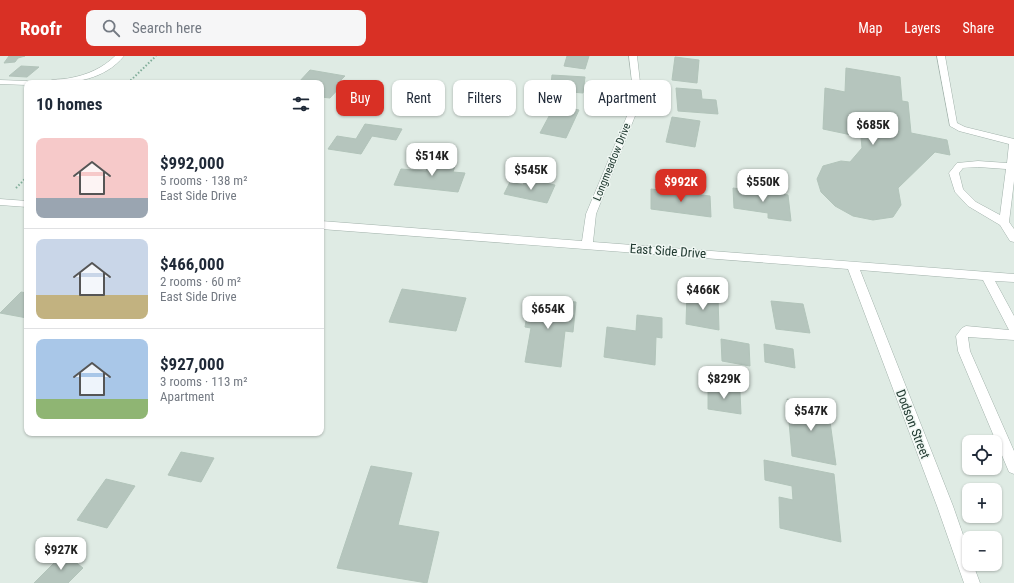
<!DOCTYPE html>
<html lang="en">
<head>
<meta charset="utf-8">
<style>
	:root { --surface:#fff; --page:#f6f6f7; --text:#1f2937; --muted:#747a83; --line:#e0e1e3; --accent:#d93025 }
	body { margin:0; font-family:"Roboto Condensed",sans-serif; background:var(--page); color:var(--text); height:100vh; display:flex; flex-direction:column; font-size:15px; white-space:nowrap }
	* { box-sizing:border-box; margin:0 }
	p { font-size:13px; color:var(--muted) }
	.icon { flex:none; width:22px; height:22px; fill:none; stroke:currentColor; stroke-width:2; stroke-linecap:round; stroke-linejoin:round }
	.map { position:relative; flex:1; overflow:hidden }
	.panel { position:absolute; left:24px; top:24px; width:300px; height:356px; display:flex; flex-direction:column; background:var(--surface); border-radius:8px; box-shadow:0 1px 3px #0004 }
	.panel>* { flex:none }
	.banner { position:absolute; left:336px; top:24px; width:380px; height:36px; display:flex; gap:8px }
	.tools { position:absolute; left:962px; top:379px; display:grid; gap:8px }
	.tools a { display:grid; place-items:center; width:40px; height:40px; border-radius:8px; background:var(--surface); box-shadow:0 1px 3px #0004; font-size:20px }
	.price { position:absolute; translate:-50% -34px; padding:0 9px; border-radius:8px; background:#fff; color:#222; font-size:13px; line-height:26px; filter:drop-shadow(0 1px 2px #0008) }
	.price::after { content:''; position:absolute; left:50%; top:24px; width:12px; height:9px; margin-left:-6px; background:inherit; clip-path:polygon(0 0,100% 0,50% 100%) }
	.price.active { background:var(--accent); color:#fff }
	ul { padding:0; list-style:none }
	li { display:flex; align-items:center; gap:12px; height:100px; padding:0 12px }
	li+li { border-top:1px solid var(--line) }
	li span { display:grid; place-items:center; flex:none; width:112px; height:80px; border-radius:8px; color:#555 }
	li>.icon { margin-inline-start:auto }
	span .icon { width:48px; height:48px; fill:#fffc; stroke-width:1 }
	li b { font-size:17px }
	h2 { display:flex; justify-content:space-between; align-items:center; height:48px; padding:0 12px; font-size:17px }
	.tag { padding:0 14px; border-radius:8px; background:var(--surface); box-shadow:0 1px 3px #0004; font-size:14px; line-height:36px }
	.tag.active { background:var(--accent); color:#fff }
	header { display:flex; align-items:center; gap:24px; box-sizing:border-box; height:56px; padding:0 20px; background:var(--accent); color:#fff }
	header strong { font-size:19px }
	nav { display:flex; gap:22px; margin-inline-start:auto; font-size:14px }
	.search { width:280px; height:36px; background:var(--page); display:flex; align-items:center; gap:10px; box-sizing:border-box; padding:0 14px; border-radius:8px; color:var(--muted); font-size:15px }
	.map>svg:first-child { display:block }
	.building { fill:#b5c5bd; stroke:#b2c4ba }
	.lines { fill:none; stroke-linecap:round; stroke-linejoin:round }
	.minor-casing { stroke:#a2b2ab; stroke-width:1 }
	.path { stroke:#80ae9a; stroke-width:2; stroke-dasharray:1.5 2; stroke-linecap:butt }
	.minor { fill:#fff; fill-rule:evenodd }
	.labels { text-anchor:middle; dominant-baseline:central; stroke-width:3; stroke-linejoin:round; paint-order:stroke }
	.far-street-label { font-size:11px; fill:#213a31; stroke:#f0f7f3 }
	.street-label { font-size:13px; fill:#213a31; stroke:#f0f7f3 }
</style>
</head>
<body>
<header>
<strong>Roofr</strong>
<div class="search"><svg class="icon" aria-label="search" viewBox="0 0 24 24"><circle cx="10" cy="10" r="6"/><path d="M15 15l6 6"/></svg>Search here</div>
<nav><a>Map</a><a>Layers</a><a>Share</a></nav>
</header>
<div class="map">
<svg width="1014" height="527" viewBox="0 0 1014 527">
	<rect width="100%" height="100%" fill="#dfebe4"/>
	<path class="building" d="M9 0H25L18 2 15 6 4 7Z
		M567 0H589L585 13 564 10Z
		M675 1 699 4 697 27 672 24Z
		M21 10 39 11 27 21 9 20Z
		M846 12 900 21 902 45 908 46 911 77 947 84 950 99 935 96 898 132 901 149 893 161 873 164 853 160 835 150 821 136 817 123 823 110 841 105 850 106 862 92 861 81 823 73 825 32 845 36Z
		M310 14 345 20 336 29 341 30 330 42 321 41V27H298Z
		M552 19 585 21 583 37 560 35 561 29 551 28Z
		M676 32 701 34 702 43 716 44 718 58 678 55Z
		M555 49 579 54 566 82 540 77Z
		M672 61 700 65 695 91 666 86Z
		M365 68 402 73 396 84 372 80 361 98 328 93 337 80 356 83Z
		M430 104 456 107 453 116 465 117 458 136 394 129 401 113 426 115Z
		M526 123 555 129 547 147 504 138 510 126 523 129Z
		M733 132 788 139 791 165 768 162V157L734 152Z
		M651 133 710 140 711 161 651 153Z
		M402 233 466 242 456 275 389 266Z
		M21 236 27 237V262L0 257Z
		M687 237 718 242 719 274 686 268Z
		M530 241 576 246 573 276 565 275 561 311 525 306 531 272 525 271Z
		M771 245 803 248 810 277 776 273Z
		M637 259 662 262V282L656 281 655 309 604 301 607 271 636 275Z
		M721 283 749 288 750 310 722 305Z
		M764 288 793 293 795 312 765 306Z
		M708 330 740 336 741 358 708 353Z
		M787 343 828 351 836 409 792 400Z
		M181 396 214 402 201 426 168 419Z
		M764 404 834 418 841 486 780 472 779 441 793 444 792 430 765 424Z
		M371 410 412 417 398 469 439 476 427 527 337 512Z
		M106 423 135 430 107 472 77 464Z
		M64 497 83 512 68 527H34Z"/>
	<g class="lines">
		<g class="minor-casing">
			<path id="minor" d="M115 0H124C104 24 75 27 46 27 51 22 63 24 70 22 87 19 103 12 115 0Z
				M629 0H637L641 35 635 60 596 158 593 186 1014 218V226L995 225 1014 260V284L968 281 970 295 1014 395V418L1009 416 958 295 956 280 962 272 966 270 1009 274 983 224 860 214 953 450 969 496V508H973L980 527H964L937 450 848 213 321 173V165L582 185 586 158 627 60 633 35Z
				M937 0H945L957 67 965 71 1014 83V125L1009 166 1014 173V186L1010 185 1000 169 968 150 955 136 949 117 957 107 978 105 1007 107 1009 88 959 75 950 70ZM978 111 1006 113 1000 159 976 146 963 133 959 117 963 112Z
				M0 24 27 25 31 27H27V29L0 28Z
				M0 143 27 145V151L0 149Z"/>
		</g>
		<path class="path" d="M128 27 156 0
			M16 132 27 121"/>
		<use href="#minor" class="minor"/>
	</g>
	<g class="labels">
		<g class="far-street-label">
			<text transform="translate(612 106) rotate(-68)">Longmeadow Drive</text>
		</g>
		<g class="street-label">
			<text transform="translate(668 195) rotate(4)">East Side Drive</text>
			<text transform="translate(913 368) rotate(69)">Dodson Street</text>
		</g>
	</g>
</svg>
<div class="tools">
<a><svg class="icon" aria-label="locate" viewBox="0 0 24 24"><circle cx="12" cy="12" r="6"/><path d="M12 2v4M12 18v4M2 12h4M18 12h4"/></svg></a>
<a>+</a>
<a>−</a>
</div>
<b class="price" style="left:873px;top:90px">$685K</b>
<b class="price" style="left:432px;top:121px">$514K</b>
<b class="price" style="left:531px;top:135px">$545K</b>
<b class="price active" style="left:681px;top:147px">$992K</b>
<b class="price" style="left:763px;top:147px">$550K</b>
<b class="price" style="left:703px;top:255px">$466K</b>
<b class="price" style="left:548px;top:274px">$654K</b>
<b class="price" style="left:724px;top:344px">$829K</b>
<b class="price" style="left:811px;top:376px">$547K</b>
<b class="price" style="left:61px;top:515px">$927K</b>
<div class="banner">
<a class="tag active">Buy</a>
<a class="tag">Rent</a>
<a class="tag">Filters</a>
<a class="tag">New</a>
<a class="tag">Apartment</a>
</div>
<section class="panel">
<h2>10 homes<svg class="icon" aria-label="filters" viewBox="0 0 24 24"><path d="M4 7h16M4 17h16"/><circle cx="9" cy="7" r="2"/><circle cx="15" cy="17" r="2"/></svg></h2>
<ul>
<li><span style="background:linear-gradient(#f6c9c9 75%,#9aa5b1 0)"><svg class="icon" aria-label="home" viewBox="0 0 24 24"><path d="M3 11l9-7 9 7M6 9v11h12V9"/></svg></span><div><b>$992,000</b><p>5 rooms · 138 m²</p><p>East Side Drive</p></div></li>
<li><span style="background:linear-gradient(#c9d6e8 70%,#c2b280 0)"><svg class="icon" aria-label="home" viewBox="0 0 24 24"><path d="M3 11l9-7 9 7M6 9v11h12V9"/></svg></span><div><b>$466,000</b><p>2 rooms · 60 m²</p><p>East Side Drive</p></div></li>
<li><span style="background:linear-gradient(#a9c7e8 75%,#8fb573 0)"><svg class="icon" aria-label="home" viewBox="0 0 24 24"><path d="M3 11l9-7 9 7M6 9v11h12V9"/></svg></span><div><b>$927,000</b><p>3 rooms · 113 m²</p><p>Apartment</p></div></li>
</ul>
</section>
</div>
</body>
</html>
